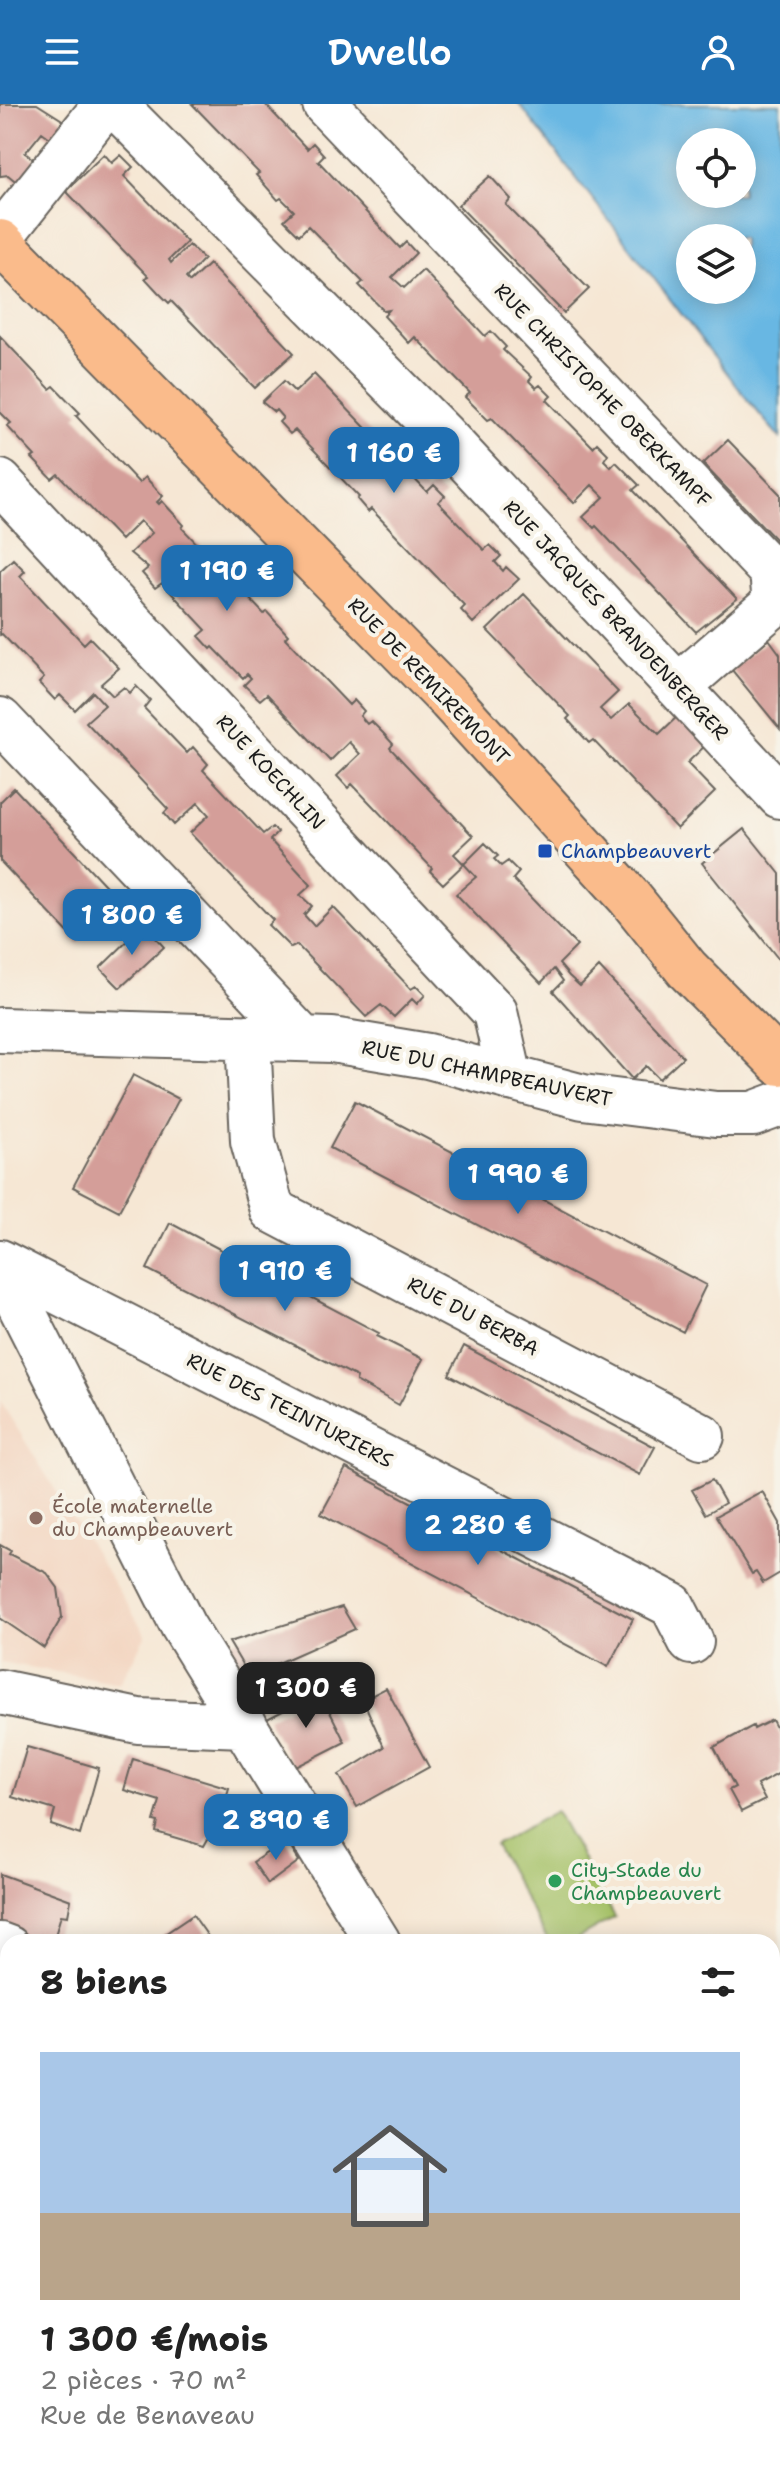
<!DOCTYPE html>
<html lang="fr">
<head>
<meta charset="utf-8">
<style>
	:root { --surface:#fff; --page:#f6f6f6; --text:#222; --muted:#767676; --accent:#1f6fb2 }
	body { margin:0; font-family:"Shantell Sans",sans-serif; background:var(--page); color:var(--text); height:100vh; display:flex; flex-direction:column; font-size:30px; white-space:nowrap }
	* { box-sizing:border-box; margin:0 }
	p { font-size:26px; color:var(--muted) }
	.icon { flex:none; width:44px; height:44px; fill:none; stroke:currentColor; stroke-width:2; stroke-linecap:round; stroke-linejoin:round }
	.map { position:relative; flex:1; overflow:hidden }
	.details { position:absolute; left:0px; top:1830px; width:780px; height:536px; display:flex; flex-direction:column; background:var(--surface); border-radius:24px 24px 0 0; box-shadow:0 4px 20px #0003 }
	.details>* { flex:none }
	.fabs { position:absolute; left:676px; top:24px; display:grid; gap:16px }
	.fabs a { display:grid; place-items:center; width:80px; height:80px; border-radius:50%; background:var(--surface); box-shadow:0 4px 20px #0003; font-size:40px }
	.price { position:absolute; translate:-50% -68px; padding:0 18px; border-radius:16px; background:var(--accent); color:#fff; font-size:26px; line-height:52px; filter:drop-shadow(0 2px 4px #0008) }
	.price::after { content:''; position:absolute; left:50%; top:48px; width:24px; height:18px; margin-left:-12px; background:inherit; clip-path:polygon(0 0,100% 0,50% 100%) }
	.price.on { background:#222; color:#fff }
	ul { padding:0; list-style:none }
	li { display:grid; align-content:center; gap:16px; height:424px; padding:0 40px }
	li span { display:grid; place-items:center; height:248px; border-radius:0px; color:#555 }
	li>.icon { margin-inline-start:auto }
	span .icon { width:144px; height:144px; fill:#fffc; stroke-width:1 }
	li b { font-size:34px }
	h2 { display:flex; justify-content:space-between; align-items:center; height:96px; padding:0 40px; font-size:34px }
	header { display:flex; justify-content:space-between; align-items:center; height:104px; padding:0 40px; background:var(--accent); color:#fff; font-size:36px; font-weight:600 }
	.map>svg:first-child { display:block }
	.built { fill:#f3d4bf }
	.green { fill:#a5c168; stroke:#606e42; stroke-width:2 }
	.forest { fill:#84a75c; stroke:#50623c; stroke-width:2 }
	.water { fill:#68b7e3; stroke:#426a80; stroke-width:2; fill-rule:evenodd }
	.building { fill:#d49e99 }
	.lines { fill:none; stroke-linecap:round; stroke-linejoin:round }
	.minor-casing { stroke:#68635c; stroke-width:48 }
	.major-casing { stroke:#68635c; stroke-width:48 }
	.minor { stroke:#fff; stroke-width:44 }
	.major { stroke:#fabb8b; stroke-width:44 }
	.rail-casing { stroke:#1c1c1c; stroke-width:9 }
	.rail { stroke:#f7f3e8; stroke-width:6; stroke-dasharray:18; stroke-linecap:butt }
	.transit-dot { fill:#1a4fb4; stroke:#f7f3e8; stroke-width:3 }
	.education-dot { fill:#8d6e63; stroke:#f7f3e8; stroke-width:3 }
	.leisure-dot { fill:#2e9e5b; stroke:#f7f3e8; stroke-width:3 }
	.labels { text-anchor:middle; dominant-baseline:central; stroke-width:8; stroke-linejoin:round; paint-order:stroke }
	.street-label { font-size:20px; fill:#1c1c1c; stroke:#f7f3e8 }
	.transit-label { font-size:20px; fill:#164399; stroke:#f7f3e8; text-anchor:start }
	.education-label { font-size:20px; fill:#785e54; stroke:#f7f3e8; text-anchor:start }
	.leisure-label { font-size:20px; fill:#27864d; stroke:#f7f3e8; text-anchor:start }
</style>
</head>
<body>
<header><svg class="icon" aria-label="menu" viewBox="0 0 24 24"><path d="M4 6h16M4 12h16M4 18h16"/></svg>Dwello<svg class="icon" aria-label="person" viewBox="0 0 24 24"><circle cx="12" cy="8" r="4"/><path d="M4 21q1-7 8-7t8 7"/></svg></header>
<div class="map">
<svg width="780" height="2366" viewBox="0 0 780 2366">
	<rect width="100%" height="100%" fill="#f7f3e8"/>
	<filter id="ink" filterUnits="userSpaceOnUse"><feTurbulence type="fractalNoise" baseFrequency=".0125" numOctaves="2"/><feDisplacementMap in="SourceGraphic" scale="16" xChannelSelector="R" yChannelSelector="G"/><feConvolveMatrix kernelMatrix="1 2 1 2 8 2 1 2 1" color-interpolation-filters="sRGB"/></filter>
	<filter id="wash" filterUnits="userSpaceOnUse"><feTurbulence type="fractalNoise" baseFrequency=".006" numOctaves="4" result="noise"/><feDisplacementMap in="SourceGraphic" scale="32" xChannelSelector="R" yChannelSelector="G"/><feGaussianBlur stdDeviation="1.8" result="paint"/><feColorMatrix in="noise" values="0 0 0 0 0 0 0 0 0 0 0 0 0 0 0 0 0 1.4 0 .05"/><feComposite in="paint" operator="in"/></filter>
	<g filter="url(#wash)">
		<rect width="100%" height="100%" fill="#f6e7d4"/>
		<path class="built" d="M0 1297 146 1531 120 1579 0 1558Z
			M772 2023 780 2036V2268L772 2263Z"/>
		<path class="green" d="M556 1707 615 1813 571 1838H549L495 1741Z"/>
		<path class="forest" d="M0 2094 8 2099V2358H434L445 2366H0Z"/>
		<path class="water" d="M519 0H780V334L751 300ZM690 38H742V90H690ZM690 134H742V186H690Z"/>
		<g id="blocks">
			<path class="building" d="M0 0H37L67 19 53 36 42 28 25 49 36 57 19 80 8 71 0 72Z
				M192 0H265L307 45 313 39 324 51 318 57 400 144 406 138 416 149 392 173 404 184 423 166 485 232 491 227 506 243 503 246 532 273 529 277 536 284 540 281 551 292 547 296 593 343 597 339 608 350 604 356 611 363 616 358 639 381 633 386 737 495 696 528 596 422 594 424 583 413 604 393 592 381 574 399 492 314 488 316 465 293 470 289 415 233 409 239 384 212 389 206 384 207 359 181 363 178 308 122 299 131 284 116 294 107 281 94 278 96 256 71 259 69Z
				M104 50 112 59 121 51 133 63 124 72 187 138 169 156 171 159 189 141 204 155 186 174 190 178 209 160 294 249 255 284 171 197 169 199 158 188 145 174 148 172 66 87Z
				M490 72 511 95 506 101 589 185 564 209 458 101Z
				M0 232 50 285 54 282 80 309 76 312 139 379 145 373 163 392 157 398 159 400 162 397 184 421 182 424 264 510 267 508 288 531 285 534 349 601 354 596 364 607 360 612 367 620 371 617 383 629 393 640 390 644 473 732 454 750 464 760 443 780 430 767 432 764 352 680 348 684 337 672 360 650 349 638 330 657 267 590 260 596 244 581 251 574 247 570 243 574 213 543 211 545 199 532 206 526 162 479 155 484 142 469 148 464 130 449 152 429 140 417 121 436 58 370 52 375 32 354 35 352 7 322 11 319 0 308Z
				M314 270 427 388 434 381 445 392 438 398 484 446 490 441 501 452 495 458 503 467 506 463 519 475 473 519 461 506 465 502 371 405 368 408 357 395 359 393 295 326 290 330 279 318 283 314 276 306 274 308 262 298 284 277 295 288Z
				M728 336 780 390V440L703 360Z
				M13 455 25 467 20 472 84 540 90 534 119 564 101 580 113 592 124 583 130 589 136 582 150 596 144 604 187 649 193 643 208 660 203 666 263 730 272 723 278 728 270 736 311 781 300 791 312 802 304 811 314 822 333 803 411 885 416 882 425 891 417 900 412 895 394 913 381 901 366 913 297 841 291 844 268 821 273 816 190 729 209 711 198 699 174 721 164 709 168 705 86 618 105 601 93 588 75 606 60 591 55 596 39 579 44 574 2 530 0 531V467Z
				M524 490 618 588 600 605 611 616 629 600 659 630 681 609 709 638 687 659 715 688 677 725 593 636 589 639 567 615 570 612 487 526Z
				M769 535 780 550V625L731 565Z
				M14 684 120 797 78 839 0 757V698Z
				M744 725 780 770V857L702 759Z
				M485 739 498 752 494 755 501 762 508 757 519 768 513 775 577 842 559 860 569 872 580 882 599 863 683 953 659 975 646 962 632 975 553 887 563 877 554 865 541 879 456 790 476 773 464 760Z
				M144 821 164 843 120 884 100 864Z
				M133 971 179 995 119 1107 73 1083Z
				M355 997 706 1181 683 1228 330 1044Z
				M170 1119 379 1229 377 1232 423 1255 399 1301 356 1277 357 1273 147 1165Z
				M464 1242 655 1343 640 1371 449 1271Z
				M346 1364 633 1515 608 1563 321 1410Z
				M712 1376 725 1399 706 1410 692 1386Z
				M762 1387 780 1419V1469L763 1479 756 1468 752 1470 716 1412Z
				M0 1441 11 1447 9 1450 47 1469 58 1484 62 1513 44 1544 0 1514Z
				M342 1503 355 1525 249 1572 229 1538Z
				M386 1584 429 1663 357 1703 339 1671 384 1643 363 1596Z
				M320 1588 345 1638 294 1664 267 1615Z
				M772 1616 780 1631V1669L757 1681 765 1696 741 1708 729 1686 735 1683 714 1643 753 1622 754 1625Z
				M27 1643 99 1664 80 1731 51 1721 55 1706 12 1693Z
				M133 1655 229 1684 214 1734 209 1733 204 1742 156 1728 158 1718 154 1717 160 1697 124 1686Z
				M286 1736 299 1757 268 1780 253 1758Z
				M0 1770 71 1796 68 1812 61 1811 54 1835 41 1831 39 1838 0 1825Z
				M193 1811 212 1838H153Z
				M772 1969 780 1983V2054L772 2058Z"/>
		</g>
	</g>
	<g filter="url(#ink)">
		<use href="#blocks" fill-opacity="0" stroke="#68635c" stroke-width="2"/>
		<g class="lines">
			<g class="minor-casing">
				<path id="minor" d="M114 0 442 330 780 692
					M325 0 772 468 775 499 679 582
					M0 133 106 0
					M0 378 495 908 510 974
					M0 616 303 935
					M0 926 332 936 428 952 583 993 716 1010H753L780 1000
					M248 933 253 1037 272 1106 702 1332
					M0 1158 672 1501 691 1538
					M0 1162 183 1522 378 1838
					M0 1588 138 1617 245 1621
					M0 1841 8 1844
					M772 2284 780 2289"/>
			</g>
			<g class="major-casing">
				<path id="major" d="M0 138 450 596 629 793 687 865 780 959"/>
			</g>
			<use href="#minor" class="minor"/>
			<use href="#major" class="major"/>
			<g class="rail-casing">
				<path id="rail" d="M0 1965 8 1968
					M0 1987 8 1990
					M772 2354 780 2359
					M741 2358 754 2366"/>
			</g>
			<use href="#rail" class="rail"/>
		</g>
	</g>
	<rect class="transit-dot" x="537" y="739" width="16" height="16" rx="4"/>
	<circle class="education-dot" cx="36" cy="1414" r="8"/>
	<circle class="leisure-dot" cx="555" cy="1777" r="8"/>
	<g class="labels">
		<g class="street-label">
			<text transform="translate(603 291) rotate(46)">RUE CHRISTOPHE OBERKAMPF</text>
			<text transform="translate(616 516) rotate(47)">RUE JACQUES BRANDENBERGER</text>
			<text transform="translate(429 577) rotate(46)">RUE DE REMIREMONT</text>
			<text transform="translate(271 668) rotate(47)">RUE KOECHLIN</text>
			<text transform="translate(487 969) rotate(12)">RUE DU CHAMPBEAUVERT</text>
			<text transform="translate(473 1212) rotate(28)">RUE DU BERBA</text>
			<text transform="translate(290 1306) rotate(27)">RUE DES TEINTURIERS</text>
		</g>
		<g class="transit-label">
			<text x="561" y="747">Champbeauvert</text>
		</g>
		<g class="education-label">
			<text x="52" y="1402">École maternelle<tspan x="52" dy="23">du Champbeauvert</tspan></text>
		</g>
		<g class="leisure-label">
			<text x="571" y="1766">City-Stade du<tspan x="571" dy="23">Champbeauvert</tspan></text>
		</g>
	</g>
</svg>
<div class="fabs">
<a><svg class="icon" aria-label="locate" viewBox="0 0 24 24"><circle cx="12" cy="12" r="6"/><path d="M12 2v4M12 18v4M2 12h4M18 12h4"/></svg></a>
<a><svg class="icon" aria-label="layers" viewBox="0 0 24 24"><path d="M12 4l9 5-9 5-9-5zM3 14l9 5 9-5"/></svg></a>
</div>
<b class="price" style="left:394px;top:391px">1 160 €</b>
<b class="price" style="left:227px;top:509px">1 190 €</b>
<b class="price" style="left:132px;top:853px">1 800 €</b>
<b class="price" style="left:518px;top:1112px">1 990 €</b>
<b class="price" style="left:285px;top:1209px">1 910 €</b>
<b class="price" style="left:478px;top:1463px">2 280 €</b>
<b class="price on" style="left:306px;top:1626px">1 300 €</b>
<b class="price" style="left:276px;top:1758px">2 890 €</b>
<section class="details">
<h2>8 biens<svg class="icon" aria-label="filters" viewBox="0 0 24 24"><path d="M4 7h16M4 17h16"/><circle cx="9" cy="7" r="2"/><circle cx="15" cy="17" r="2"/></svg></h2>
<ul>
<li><span style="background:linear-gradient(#a9c7e8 65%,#b9a48a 0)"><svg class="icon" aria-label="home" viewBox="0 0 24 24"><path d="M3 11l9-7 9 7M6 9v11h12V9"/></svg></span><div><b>1 300 €/mois</b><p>2 pièces · 70 m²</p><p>Rue de Benaveau</p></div></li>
</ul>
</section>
</div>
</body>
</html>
